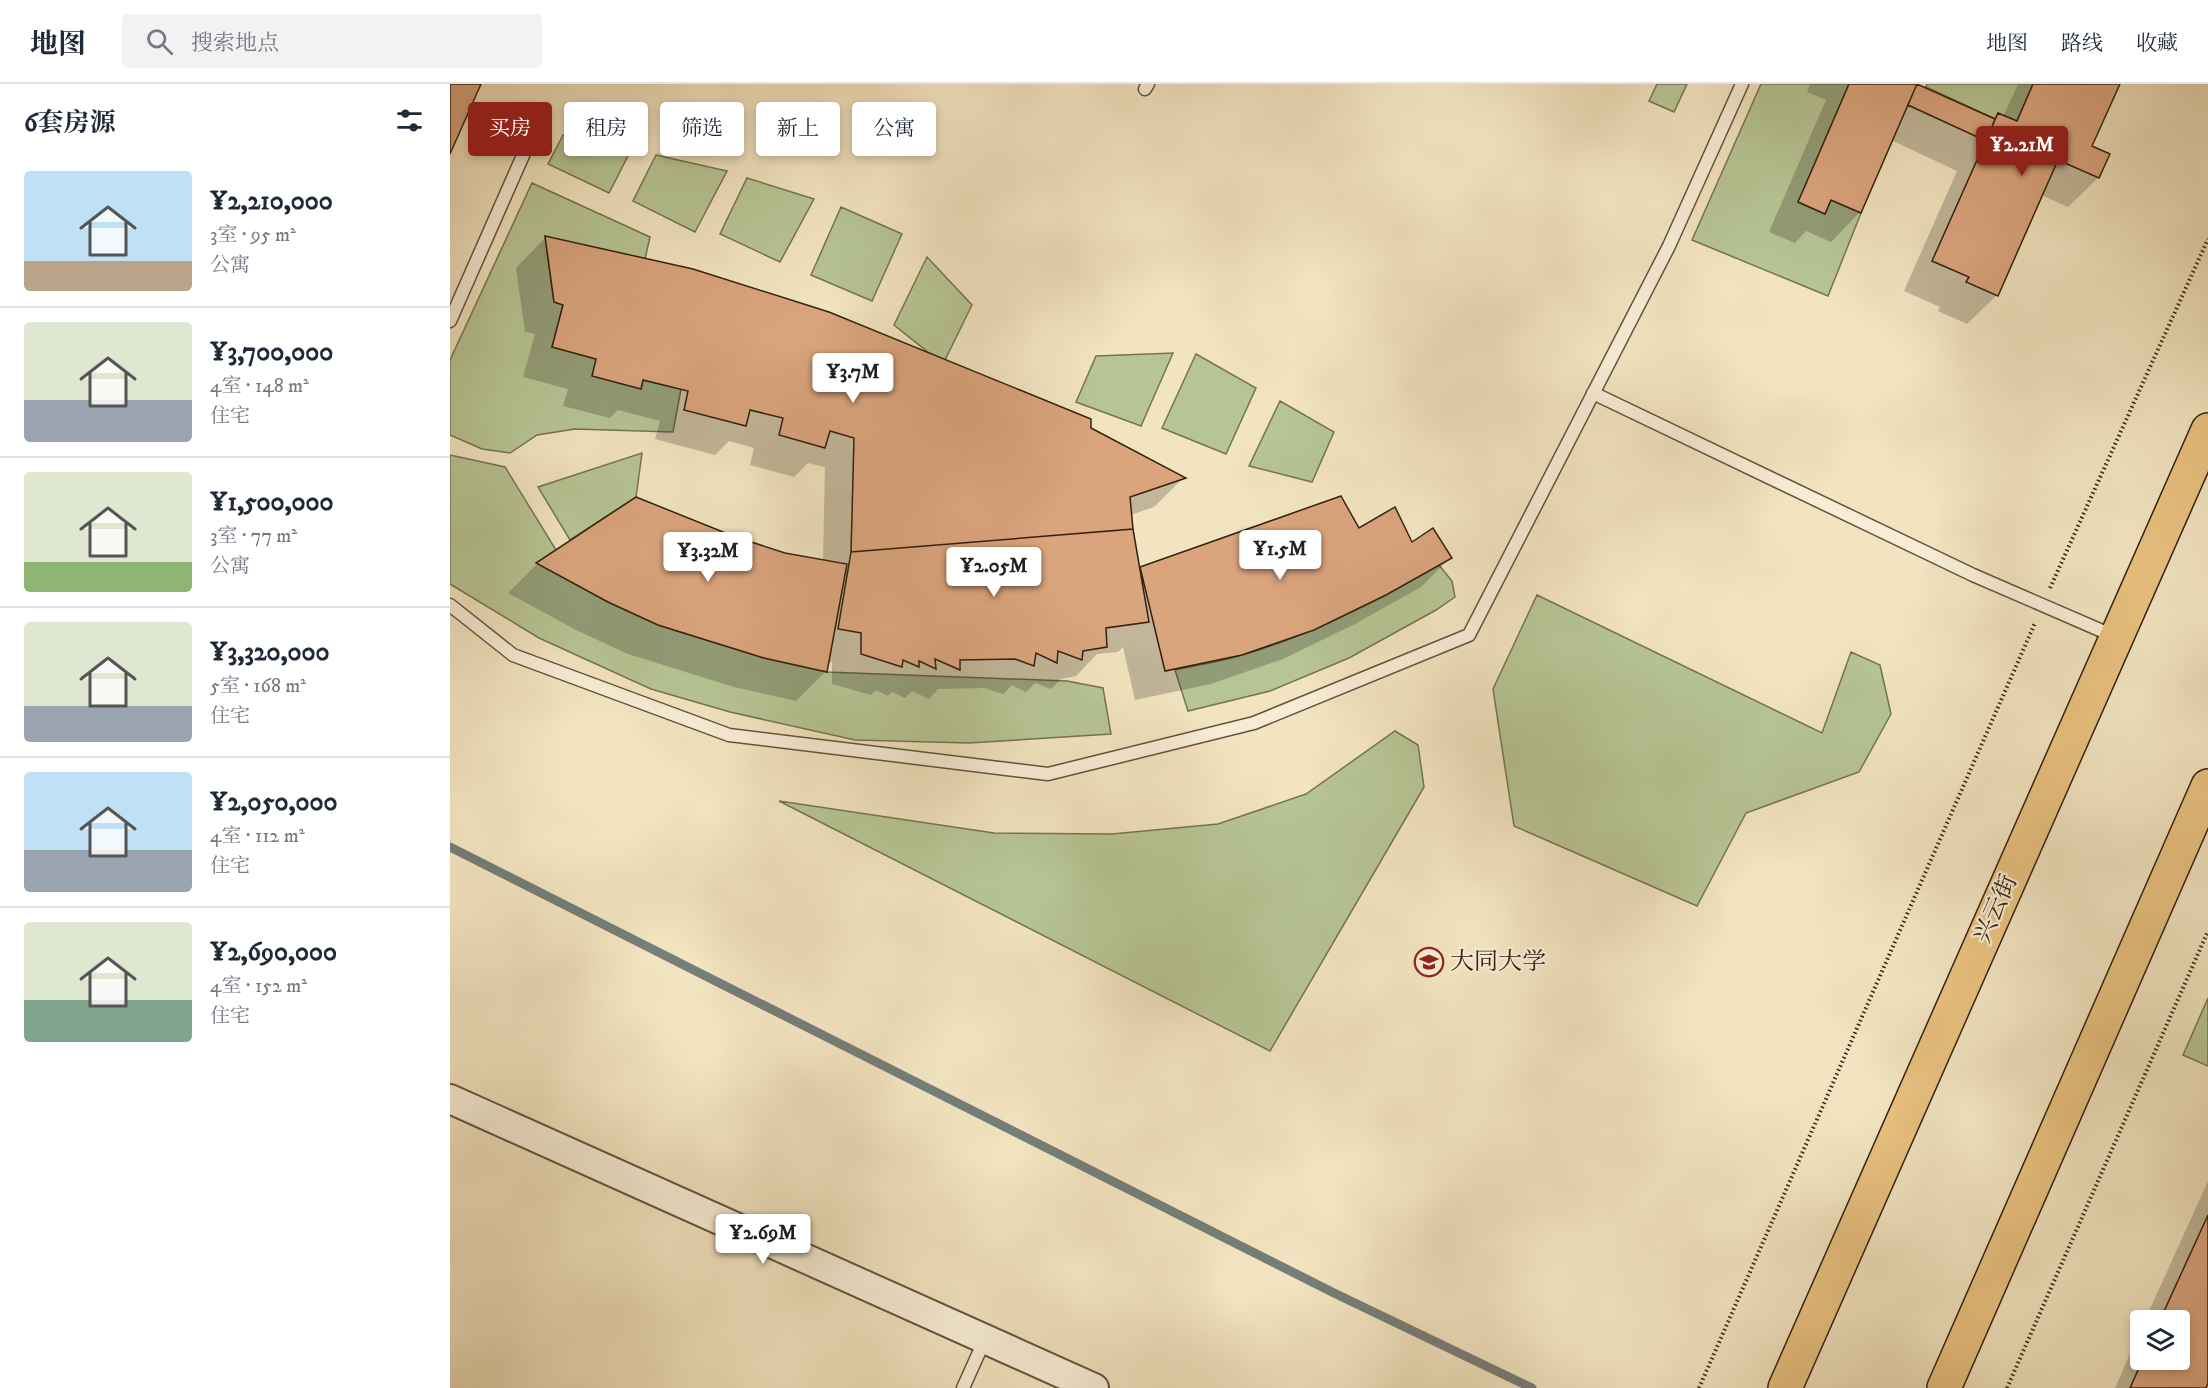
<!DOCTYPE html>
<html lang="zh">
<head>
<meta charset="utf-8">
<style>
	:root { --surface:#fff; --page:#f2f2f3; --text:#1f2937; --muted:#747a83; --line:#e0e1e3; --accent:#8f2418 }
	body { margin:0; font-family:"IM FELL DW Pica","Noto Serif SC",serif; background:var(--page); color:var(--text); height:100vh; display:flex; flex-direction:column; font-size:22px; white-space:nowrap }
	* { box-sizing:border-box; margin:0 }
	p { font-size:20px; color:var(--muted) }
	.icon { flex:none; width:33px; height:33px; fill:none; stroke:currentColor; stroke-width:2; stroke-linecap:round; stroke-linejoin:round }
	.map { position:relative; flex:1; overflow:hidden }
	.panel { display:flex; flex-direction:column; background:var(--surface); width:450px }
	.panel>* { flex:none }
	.top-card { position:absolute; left:18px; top:18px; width:570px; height:54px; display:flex; gap:12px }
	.buttons { position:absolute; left:1680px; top:1226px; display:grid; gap:12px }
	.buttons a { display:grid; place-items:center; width:60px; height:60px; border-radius:6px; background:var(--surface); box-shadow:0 3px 9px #0003; font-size:30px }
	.price { position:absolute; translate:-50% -51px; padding:0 14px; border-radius:6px; background:#fff; color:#222; font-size:20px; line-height:39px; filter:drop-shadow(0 2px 3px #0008) }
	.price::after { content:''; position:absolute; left:50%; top:36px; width:18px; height:14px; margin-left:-9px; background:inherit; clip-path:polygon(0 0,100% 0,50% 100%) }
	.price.current { background:var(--accent); color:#fff }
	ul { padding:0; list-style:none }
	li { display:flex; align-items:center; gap:18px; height:150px; padding:0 24px }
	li+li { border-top:2px solid var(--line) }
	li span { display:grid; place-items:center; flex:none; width:168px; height:120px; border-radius:6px; color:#555 }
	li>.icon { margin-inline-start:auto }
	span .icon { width:72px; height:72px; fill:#fffc; stroke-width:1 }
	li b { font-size:26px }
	h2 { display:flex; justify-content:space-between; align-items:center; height:72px; padding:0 24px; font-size:26px }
	.tag { padding:0 21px; border-radius:6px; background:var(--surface); box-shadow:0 3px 9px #0003; font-size:21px; line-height:54px }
	.tag.current { background:var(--accent); color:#fff }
	header { display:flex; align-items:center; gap:36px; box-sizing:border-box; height:84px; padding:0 30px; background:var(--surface); border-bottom:2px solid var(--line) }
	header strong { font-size:28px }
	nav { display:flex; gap:33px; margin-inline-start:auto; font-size:21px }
	.search { width:420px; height:54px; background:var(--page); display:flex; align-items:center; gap:15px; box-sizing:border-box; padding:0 21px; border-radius:6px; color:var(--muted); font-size:22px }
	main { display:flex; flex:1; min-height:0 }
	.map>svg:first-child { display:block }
	.green { fill:#b7c595; stroke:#767352; stroke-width:1.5 }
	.shadow { fill:#0003 }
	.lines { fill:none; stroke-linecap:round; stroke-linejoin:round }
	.stream { stroke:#757e78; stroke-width:9 }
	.building { fill:#daa47d; stroke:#342110; stroke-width:1.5 }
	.service-casing { stroke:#64523c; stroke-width:15 }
	.tertiary-casing { stroke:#64523c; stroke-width:32 }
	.primary-casing { stroke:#342110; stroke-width:36 }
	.path { stroke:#342110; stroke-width:4; stroke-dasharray:1.5 3; stroke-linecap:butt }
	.service { stroke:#f7edd6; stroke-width:12 }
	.tertiary { stroke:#f7edd6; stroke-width:28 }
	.primary { stroke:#e9c280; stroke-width:33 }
	.labels { text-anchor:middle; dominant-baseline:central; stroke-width:4.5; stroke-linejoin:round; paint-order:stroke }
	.street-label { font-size:24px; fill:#342110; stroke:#f7edd6 }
	.poi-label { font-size:24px; fill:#342110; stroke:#f7edd6; text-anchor:start }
</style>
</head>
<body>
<header>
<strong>地图</strong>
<div class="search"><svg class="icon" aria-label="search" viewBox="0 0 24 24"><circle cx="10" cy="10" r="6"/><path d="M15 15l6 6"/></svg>搜索地点</div>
<nav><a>地图</a><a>路线</a><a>收藏</a></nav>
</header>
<main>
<section class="panel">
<h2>6套房源<svg class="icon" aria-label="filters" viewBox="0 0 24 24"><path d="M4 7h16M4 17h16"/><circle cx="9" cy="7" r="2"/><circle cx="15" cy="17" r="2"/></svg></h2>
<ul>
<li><span style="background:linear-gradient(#bfe0f5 75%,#b9a48a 0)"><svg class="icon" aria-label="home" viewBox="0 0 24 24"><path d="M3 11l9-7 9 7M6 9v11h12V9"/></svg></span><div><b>¥2,210,000</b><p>3室 · 95 m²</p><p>公寓</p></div></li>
<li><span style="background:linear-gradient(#dfe7d0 65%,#9aa5b1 0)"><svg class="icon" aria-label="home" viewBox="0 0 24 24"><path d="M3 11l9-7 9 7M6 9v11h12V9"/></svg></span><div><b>¥3,700,000</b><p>4室 · 148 m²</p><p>住宅</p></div></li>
<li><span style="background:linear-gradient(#dfe7d0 75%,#8fb573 0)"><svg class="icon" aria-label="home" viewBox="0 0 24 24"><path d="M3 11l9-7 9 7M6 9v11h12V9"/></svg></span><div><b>¥1,500,000</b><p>3室 · 77 m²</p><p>公寓</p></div></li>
<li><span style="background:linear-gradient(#dfe7d0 70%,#9aa5b1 0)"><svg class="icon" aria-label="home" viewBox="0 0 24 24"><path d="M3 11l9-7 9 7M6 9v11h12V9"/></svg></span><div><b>¥3,320,000</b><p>5室 · 168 m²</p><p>住宅</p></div></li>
<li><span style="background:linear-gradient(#bfe0f5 65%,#9aa5b1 0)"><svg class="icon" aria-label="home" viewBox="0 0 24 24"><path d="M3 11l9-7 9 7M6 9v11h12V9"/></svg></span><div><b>¥2,050,000</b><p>4室 · 112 m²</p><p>住宅</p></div></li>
<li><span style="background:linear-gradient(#dfe7d0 65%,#7fa58c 0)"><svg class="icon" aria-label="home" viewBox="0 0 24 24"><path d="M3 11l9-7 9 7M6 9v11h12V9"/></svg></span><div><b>¥2,690,000</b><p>4室 · 152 m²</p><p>住宅</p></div></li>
</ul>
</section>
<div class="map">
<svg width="1758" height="1304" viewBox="0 0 1758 1304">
	<rect width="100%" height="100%" fill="#f2e4c0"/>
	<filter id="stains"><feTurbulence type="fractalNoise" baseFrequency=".00333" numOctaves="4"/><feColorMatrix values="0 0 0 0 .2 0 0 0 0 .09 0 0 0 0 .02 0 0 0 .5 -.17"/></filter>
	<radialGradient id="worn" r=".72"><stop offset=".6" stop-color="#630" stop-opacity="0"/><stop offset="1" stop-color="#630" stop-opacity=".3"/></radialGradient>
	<path class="green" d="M1207 0H1237L1224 28 1199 17Z
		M1311 0H1399L1348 118 1375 130 1381 116 1411 129 1378 212 1242 156Z
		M1477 0H1583L1567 37 1548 29 1545 35 1476 3Z
		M113 51 182 64 159 109 98 80Z
		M206 71 277 87 245 148 183 117Z
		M297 94 364 115 330 178 270 150Z
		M82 99 200 153 195 175 95 153 104 218 113 221 102 263 146 275 191 304 193 296 231 305 223 348 125 345 87 351 60 369 32 365 0 351V276Z
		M391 123 452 150 422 217 361 191Z
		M477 173 522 221 493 280 444 241Z
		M723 269 691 342 626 318 646 272Z
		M746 270 806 304 776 370 712 344Z
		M830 317 884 348 862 398 799 382Z
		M192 369 186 413 120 456 88 403Z
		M0 371 55 383 106 466 87 479 158 518 208 541 314 574 377 588 617 597 653 604 661 650 519 659 405 656 280 628 201 605 89 554 0 500Z
		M989 481 1002 497 1005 513 986 526 899 574 820 607 738 627 725 586C747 581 770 578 792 571 862 551 926 517 989 481Z
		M1087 511 1372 649 1401 568 1430 581 1441 630 1409 688 1296 729 1247 822 1064 742 1043 605Z
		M945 647 968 661 974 703 820 967 329 717 544 749 662 750 768 740 856 710Z
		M1758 914V982L1733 971Z"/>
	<path class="shadow" d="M1360 0H1467L1544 36 1548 31 1553 33 1568 0H1669L1640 63 1658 71 1648 94 1618 123 1591 111 1547 211 1517 240 1488 227 1490 223 1454 207 1507 87 1441 56 1410 128 1381 158 1356 147 1345 159 1319 148 1376 16 1357 8Z
		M95 154 242 187 640 345 733 394 704 423 681 431 688 486 890 414 908 446 962 460 1000 474 971 503 905 540 833 575 761 600 685 616 673 563 668 568 647 570 626 592 611 595 601 605 585 599 576 608 562 601 553 610 534 604 488 605 479 615 462 607 455 614 442 608 438 612 426 606 421 611 382 600V578H377L375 588 346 617 284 603 178 570 128 547 58 509 87 480 186 414 282 454 335 470 373 477 375 383 358 379 344 393 300 381 304 364 279 357 265 371 205 355 210 337 168 326 160 334 113 322 118 305 73 293 85 250 75 248 66 184Z
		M1758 1097V1296L1754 1304H1665L1690 1247V1275H1730V1236H1695Z"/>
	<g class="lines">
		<path class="stream" d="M0 763 884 1209 1082 1304"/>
	</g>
	<path class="building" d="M0 0H31L0 70Z
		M1399 0H1467L1411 129 1381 116 1375 130 1348 118Z
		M1467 0 1545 35 1536 57 1458 21Z
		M1583 0H1670L1642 62 1660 70 1649 94 1608 76 1548 212 1516 198 1519 193 1482 177 1548 29 1567 37Z
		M95 152 243 185 379 228 641 335V344L736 394 680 413 683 445 401 468 404 354 380 347 375 364 329 351 333 334 300 326 296 342 234 326 238 307 193 296 191 305 142 292 146 275 102 263 113 221 104 218Z
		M891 412 909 444 945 423 962 458 983 444 1002 474 936 511 864 546 792 571 715 587 690 483Z
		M186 413 283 452 335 469 397 480 377 588 314 574 208 541 158 518 86 479Z
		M683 445 699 538 656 544 657 563 633 567 632 576 608 567 607 579 586 569 584 582 565 575 510 576V586L485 575 486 585 469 577V583L453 576 452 583 411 570V549L388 545 401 468Z
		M1758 1131V1299L1756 1304H1680L1693 1275H1730V1236H1710Z"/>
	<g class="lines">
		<g class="service-casing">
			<path id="service" d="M695 5 698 0
				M0 237 82 51
				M1143 309 1523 491 1666 553
				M0 521 63 571 279 651 598 690 804 639 1019 551 1219 162 1292 0
				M513 1304 535 1255"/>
		</g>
		<g class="tertiary-casing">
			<path id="tertiary" d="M0 1015 644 1304"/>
		</g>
		<g class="primary-casing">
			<path id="primary" d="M1335 1304 1758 346
				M1494 1304 1758 702"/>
		</g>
		<path class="path" d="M1600 504 1758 155
			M1249 1304 1585 539
			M1557 1304 1758 847"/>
		<use href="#service" class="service"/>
		<use href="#tertiary" class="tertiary"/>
		<use href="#primary" class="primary"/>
	</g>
	<defs>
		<g id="university-ring" transform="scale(1.5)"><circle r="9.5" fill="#f7edd6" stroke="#8f2418" stroke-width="1.5"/><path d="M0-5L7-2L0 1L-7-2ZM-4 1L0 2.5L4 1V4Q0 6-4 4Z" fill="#8f2418"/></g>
	</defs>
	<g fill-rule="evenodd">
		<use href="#university-ring" x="979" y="878"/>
	</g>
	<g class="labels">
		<g class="street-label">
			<text transform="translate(1546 825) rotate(-66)">兴云街</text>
		</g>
		<g class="poi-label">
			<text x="1000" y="878">大同大学</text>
		</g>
	</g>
	<rect width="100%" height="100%" filter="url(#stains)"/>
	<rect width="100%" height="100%" fill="url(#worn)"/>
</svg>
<div class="buttons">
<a><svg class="icon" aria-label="layers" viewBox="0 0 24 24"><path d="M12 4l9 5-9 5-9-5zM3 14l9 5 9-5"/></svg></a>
</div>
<b class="price current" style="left:1572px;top:93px">¥2.21M</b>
<b class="price" style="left:403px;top:320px">¥3.7M</b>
<b class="price" style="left:830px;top:497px">¥1.5M</b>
<b class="price" style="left:258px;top:499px">¥3.32M</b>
<b class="price" style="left:544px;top:514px">¥2.05M</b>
<b class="price" style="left:313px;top:1181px">¥2.69M</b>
<div class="top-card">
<a class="tag current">买房</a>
<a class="tag">租房</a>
<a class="tag">筛选</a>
<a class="tag">新上</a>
<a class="tag">公寓</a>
</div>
</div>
</main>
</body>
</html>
